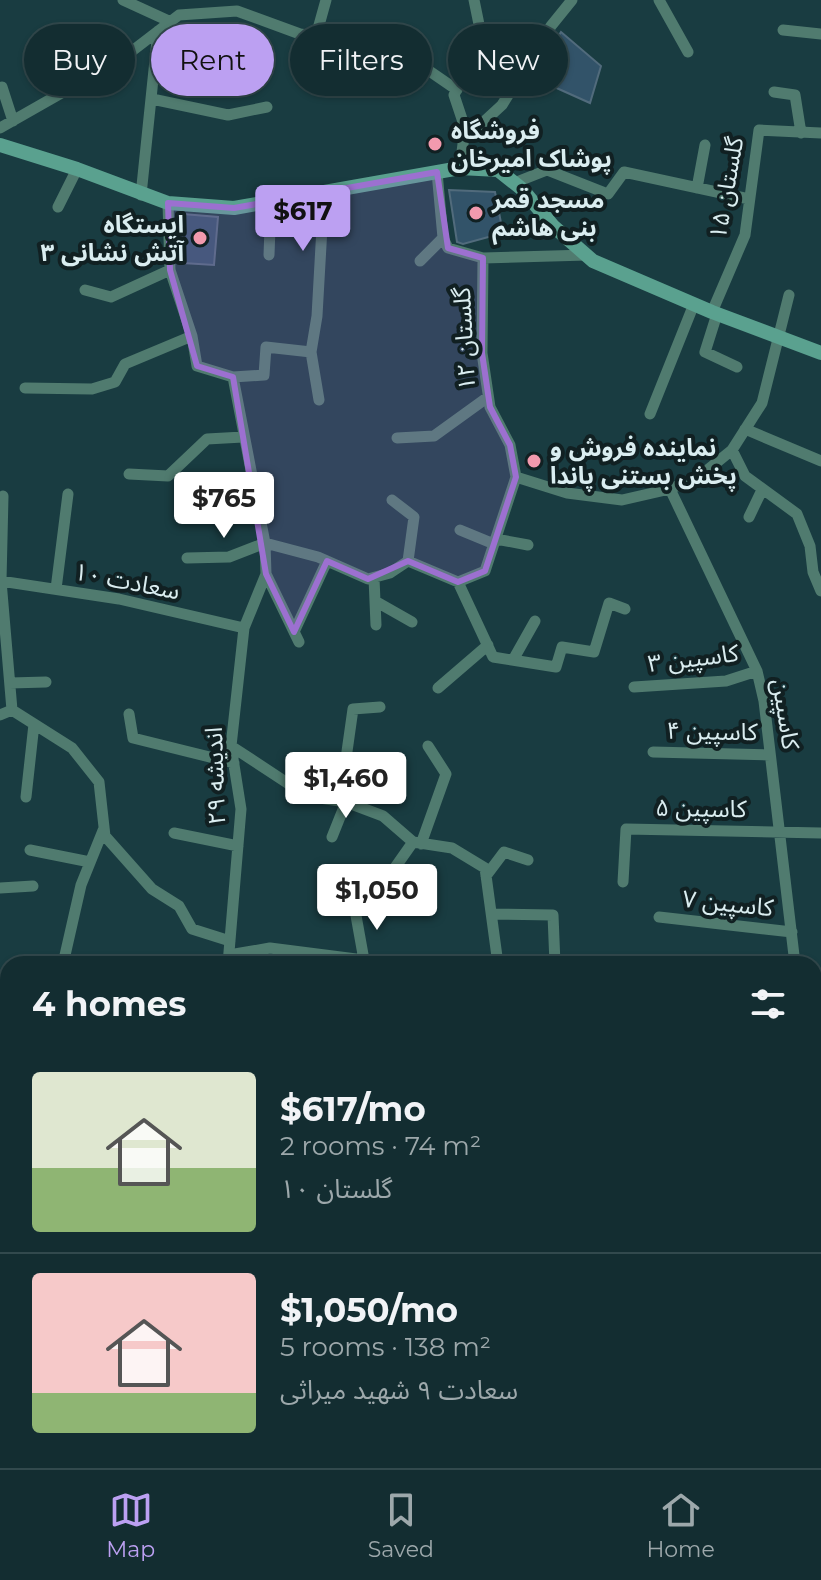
<!DOCTYPE html>
<html lang="en">
<head>
<meta charset="utf-8">
<style>
	:root { --surface:#132d31; --page:#20393d; --text:#f1f3f6; --muted:#9da8ab; --line:#32494d; --accent:#bca0f2 }
	body { margin:0; font-family:Montserrat,"Noto Sans Arabic",sans-serif; background:var(--page); color:var(--text); height:100vh; display:flex; flex-direction:column; font-size:30px; white-space:nowrap }
	* { box-sizing:border-box; margin:0 }
	p { font-size:26px; color:var(--muted) }
	.icon { flex:none; width:44px; height:44px; fill:none; stroke:currentColor; stroke-width:2; stroke-linecap:round; stroke-linejoin:round }
	.map { position:relative; flex:1; overflow:hidden }
	.side { position:absolute; left:0px; top:956px; width:822px; height:512px; display:flex; flex-direction:column; background:var(--surface); border-radius:24px 24px 0 0; box-shadow:0 2px 6px #0004,0 0 0 2px var(--line) }
	.side>* { flex:none }
	.guide { position:absolute; left:24px; top:24px; width:774px; height:72px; display:flex; gap:16px }
	.price { position:absolute; translate:-50% -68px; padding:0 18px; border-radius:8px; background:#fff; color:#222; font-size:26px; line-height:52px; filter:drop-shadow(0 2px 4px #0008) }
	.price::after { content:''; position:absolute; left:50%; top:48px; width:24px; height:18px; margin-left:-12px; background:inherit; clip-path:polygon(0 0,100% 0,50% 100%) }
	.price.on { background:var(--accent); color:#111 }
	ul { padding:0; list-style:none }
	li { display:flex; align-items:center; gap:24px; height:200px; padding:0 32px }
	li+li { border-top:2px solid var(--line) }
	li span { display:grid; place-items:center; flex:none; width:224px; height:160px; border-radius:8px; color:#555 }
	li>.icon { margin-inline-start:auto }
	span .icon { width:96px; height:96px; fill:#fffc; stroke-width:1 }
	li b { font-size:34px }
	h2 { display:flex; justify-content:space-between; align-items:center; height:96px; padding:0 32px; font-size:34px }
	.tag { padding:0 28px; border-radius:36px; background:var(--surface); box-shadow:0 2px 6px #0004,0 0 0 2px var(--line); font-size:28px; line-height:72px }
	.tag.on { background:var(--accent); color:#111 }
	.tabs { display:flex; justify-content:space-around; align-items:center; height:112px; border-top:2px solid var(--line); background:var(--surface); font-size:22px; color:var(--muted) }
	.tabs a { display:grid; justify-items:center; gap:4px }
	.tabs .on { color:var(--accent) }
	.map>svg:first-child { display:block }
	.building { fill:#325369; stroke:#516b7c; stroke-width:2 }
	.lines { fill:none; stroke-linecap:round; stroke-linejoin:round }
	.street { stroke:#507b6f; stroke-width:11 }
	.secondary { stroke:#5aa18f; stroke-width:14 }
	.marked { fill:#9c70d0; fill-opacity:0.2; stroke:#9c70d0; stroke-width:6; stroke-linejoin:round }
	.poi-dot { fill:#f29aae; stroke:#112022; stroke-width:3 }
	.labels { text-anchor:middle; dominant-baseline:central; stroke-width:8; stroke-linejoin:round; paint-order:stroke }
	.poi-label { font-size:24px; font-weight:bold; fill:#daedf0; stroke:#112022; text-anchor:start }
	.street-label { font-size:24px; fill:#daedf0; stroke:#112022 }
</style>
</head>
<body>
<div class="map">
<svg width="821" height="1468" viewBox="0 0 821 1468">
	<rect width="100%" height="100%" fill="#193c41"/>
	<path class="building" d="M561 32 601 66 590 103 532 77Z
		M449 190 495 192 503 233 463 244 457 242Z
		M183 214 218 217 214 265 183 263Z"/>
	<g class="lines">
		<path class="street" d="M123 0 171 22
			M659 0 688 52
			M783 30 821 34
			M316 36 326 0
			M2 87 13 121
			M774 92 795 95 801 133
			M152 99 228 115 267 107
			M0 128 123 58 179 15 237 11 300 34 393 46 457 90
			M464 140 502 105 551 26 572 0
			M460 168 465 128 454 95 482 39 474 0
			M514 183 547 170 608 194 624 172 749 199
			M697 188 705 145
			M141 195 158 31
			M168 203 170 270 192 336 197 366 233 377 265 543 266 574 244 628 231 746 241 809 228 964
			M58 207 77 169
			M269 255 271 201
			M483 258 587 255
			M420 261 443 238
			M85 290 111 297 170 270
			M712 312 745 235 759 130 821 133
			M717 314 705 352 737 367
			M311 352 319 400
			M233 377 264 375 266 347 311 352 317 316 324 192
			M25 388 92 389 115 382 125 364 192 336
			M650 414 694 304
			M745 429 821 461
			M397 438 434 436 488 397
			M732 450 745 476 797 514 810 546 813 572 821 591
			M129 474 168 476 207 439 243 437
			M516 477 567 493 622 500 670 489 700 476 732 450 762 403 789 295
			M670 489 757 671 764 701 795 964
			M3 496 1 581 12 710 72 748 99 782 105 836 152 889 179 906 192 929 230 941
			M392 500 414 517 408 561
			M749 517 762 490
			M460 530 494 544
			M496 539 528 545
			M265 543 318 557 368 579 390 573 408 561 458 582 485 571 516 477 510 445 490 407 482 353 483 258 448 248 443 238 437 172
			M187 558 229 557 265 543
			M266 574 299 642
			M374 578 376 625
			M0 581 119 599 244 628
			M458 582 493 657 556 667 562 647 594 652 609 603 625 609
			M56 589 68 494
			M375 601 412 622
			M294 632 327 561
			M513 660 535 621
			M10 683 46 682
			M634 687 726 681 757 671
			M438 688 488 645
			M129 714 133 738 234 763
			M0 715 12 710
			M231 746 307 796 346 802 383 816 413 842 452 848 485 868 498 964
			M653 752 770 755
			M26 797 34 724
			M340 801 353 709 380 707
			M174 833 238 846
			M332 837 346 802
			M413 842 394 869 414 890
			M421 844 446 774 428 746
			M30 850 90 862
			M486 876 504 852 528 860
			M623 882 626 829 821 833
			M0 888 33 886
			M355 910 364 960
			M492 914 553 915 555 964
			M659 917 792 932
			M229 955 270 948 364 960 365 964
			M63 964 81 885 104 828
			M814 982 821 983
			M0 1019 8 1018
			M814 1076 821 1098
			M814 1192H821
			M0 1222 8 1223
			M0 1313 8 1315
			M814 1362 821 1361
			M0 1389 8 1388
			M816 1430 821 1468
			M178 1460 179 1468
			M497 1460 505 1464
			M404 1468 407 1460
			M643 1468 644 1460"/>
		<path class="secondary" d="M0 145 77 169 168 203 234 208 460 168 498 170 522 189 553 226 593 261 712 312 821 353"/>
	</g>
	<path class="marked" d="M437 172 448 248 483 258 482 353 490 407 510 445 516 477 485 571 458 582 408 561 368 579 327 561 294 632 266 574 233 377 197 366 170 270 168 203 234 208Z"/>
	<g class="poi-dot">
		<circle cx="435" cy="144" r="8"/>
		<circle cx="476" cy="213" r="8"/>
		<circle cx="200" cy="238" r="8"/>
		<circle cx="534" cy="461" r="8"/>
	</g>
	<g class="labels">
		<g class="poi-label">
			<text x="451" y="130">فروشگاه<tspan x="451" dy="28">پوشاک امیرخان</tspan></text>
			<text x="492" y="199">مسجد قمر<tspan x="492" dy="28">بنی هاشم</tspan></text>
			<text x="184" y="224" text-anchor="end">ایستگاه<tspan x="184" dy="28">آتش نشانی ۳</tspan></text>
			<text x="550" y="447">نماینده فروش و<tspan x="550" dy="28">پخش بستنی پاندا</tspan></text>
		</g>
		<g class="street-label">
			<text transform="translate(726 188) rotate(-80)">گلستان ۱۵</text>
			<text transform="translate(464 339) rotate(-93)">گلستان ۱۲</text>
			<text transform="translate(127 581) rotate(11)">سعادت ۱۰</text>
			<text transform="translate(693 658) rotate(-7)">کاسپین ۳</text>
			<text transform="translate(786 714) rotate(81)">کاسپین</text>
			<text transform="translate(712 731) rotate(1)">کاسپین ۴</text>
			<text transform="translate(215 776) rotate(-92)">اندیشه ۲۹</text>
			<text transform="translate(701 808) rotate(1)">کاسپین ۵</text>
			<text transform="translate(728 903) rotate(6)">کاسپین ۷</text>
		</g>
	</g>
</svg>
<b class="price on" style="left:303px;top:253px">$617</b>
<b class="price" style="left:224px;top:540px">$765</b>
<b class="price" style="left:346px;top:820px">$1,460</b>
<b class="price" style="left:377px;top:932px">$1,050</b>
<div class="guide">
<a class="tag">Buy</a>
<a class="tag on">Rent</a>
<a class="tag">Filters</a>
<a class="tag">New</a>
</div>
<section class="side">
<h2>4 homes<svg class="icon" aria-label="filters" viewBox="0 0 24 24"><path d="M4 7h16M4 17h16"/><circle cx="9" cy="7" r="2"/><circle cx="15" cy="17" r="2"/></svg></h2>
<ul>
<li><span style="background:linear-gradient(#dfe7d0 60%,#8fb573 0)"><svg class="icon" aria-label="home" viewBox="0 0 24 24"><path d="M3 11l9-7 9 7M6 9v11h12V9"/></svg></span><div><b>$617/mo</b><p>2 rooms · 74 m²</p><p>گلستان ۱۰</p></div></li>
<li><span style="background:linear-gradient(#f6c9c9 75%,#8fb573 0)"><svg class="icon" aria-label="home" viewBox="0 0 24 24"><path d="M3 11l9-7 9 7M6 9v11h12V9"/></svg></span><div><b>$1,050/mo</b><p>5 rooms · 138 m²</p><p>سعادت ۹ شهید میراثی</p></div></li>
</ul>
</section>
</div>
<nav class="tabs">
<a class="on"><svg class="icon" aria-label="map" viewBox="0 0 24 24"><path d="M3 6l6-2 6 2 6-2v14l-6 2-6-2-6 2zM9 4v14M15 6v14"/></svg>Map</a>
<a><svg class="icon" aria-label="saved" viewBox="0 0 24 24"><path d="M7 4h10v16l-5-4-5 4z"/></svg>Saved</a>
<a><svg class="icon" aria-label="home" viewBox="0 0 24 24"><path d="M3 11l9-7 9 7M6 9v11h12V9"/></svg>Home</a>
</nav>
</body>
</html>
